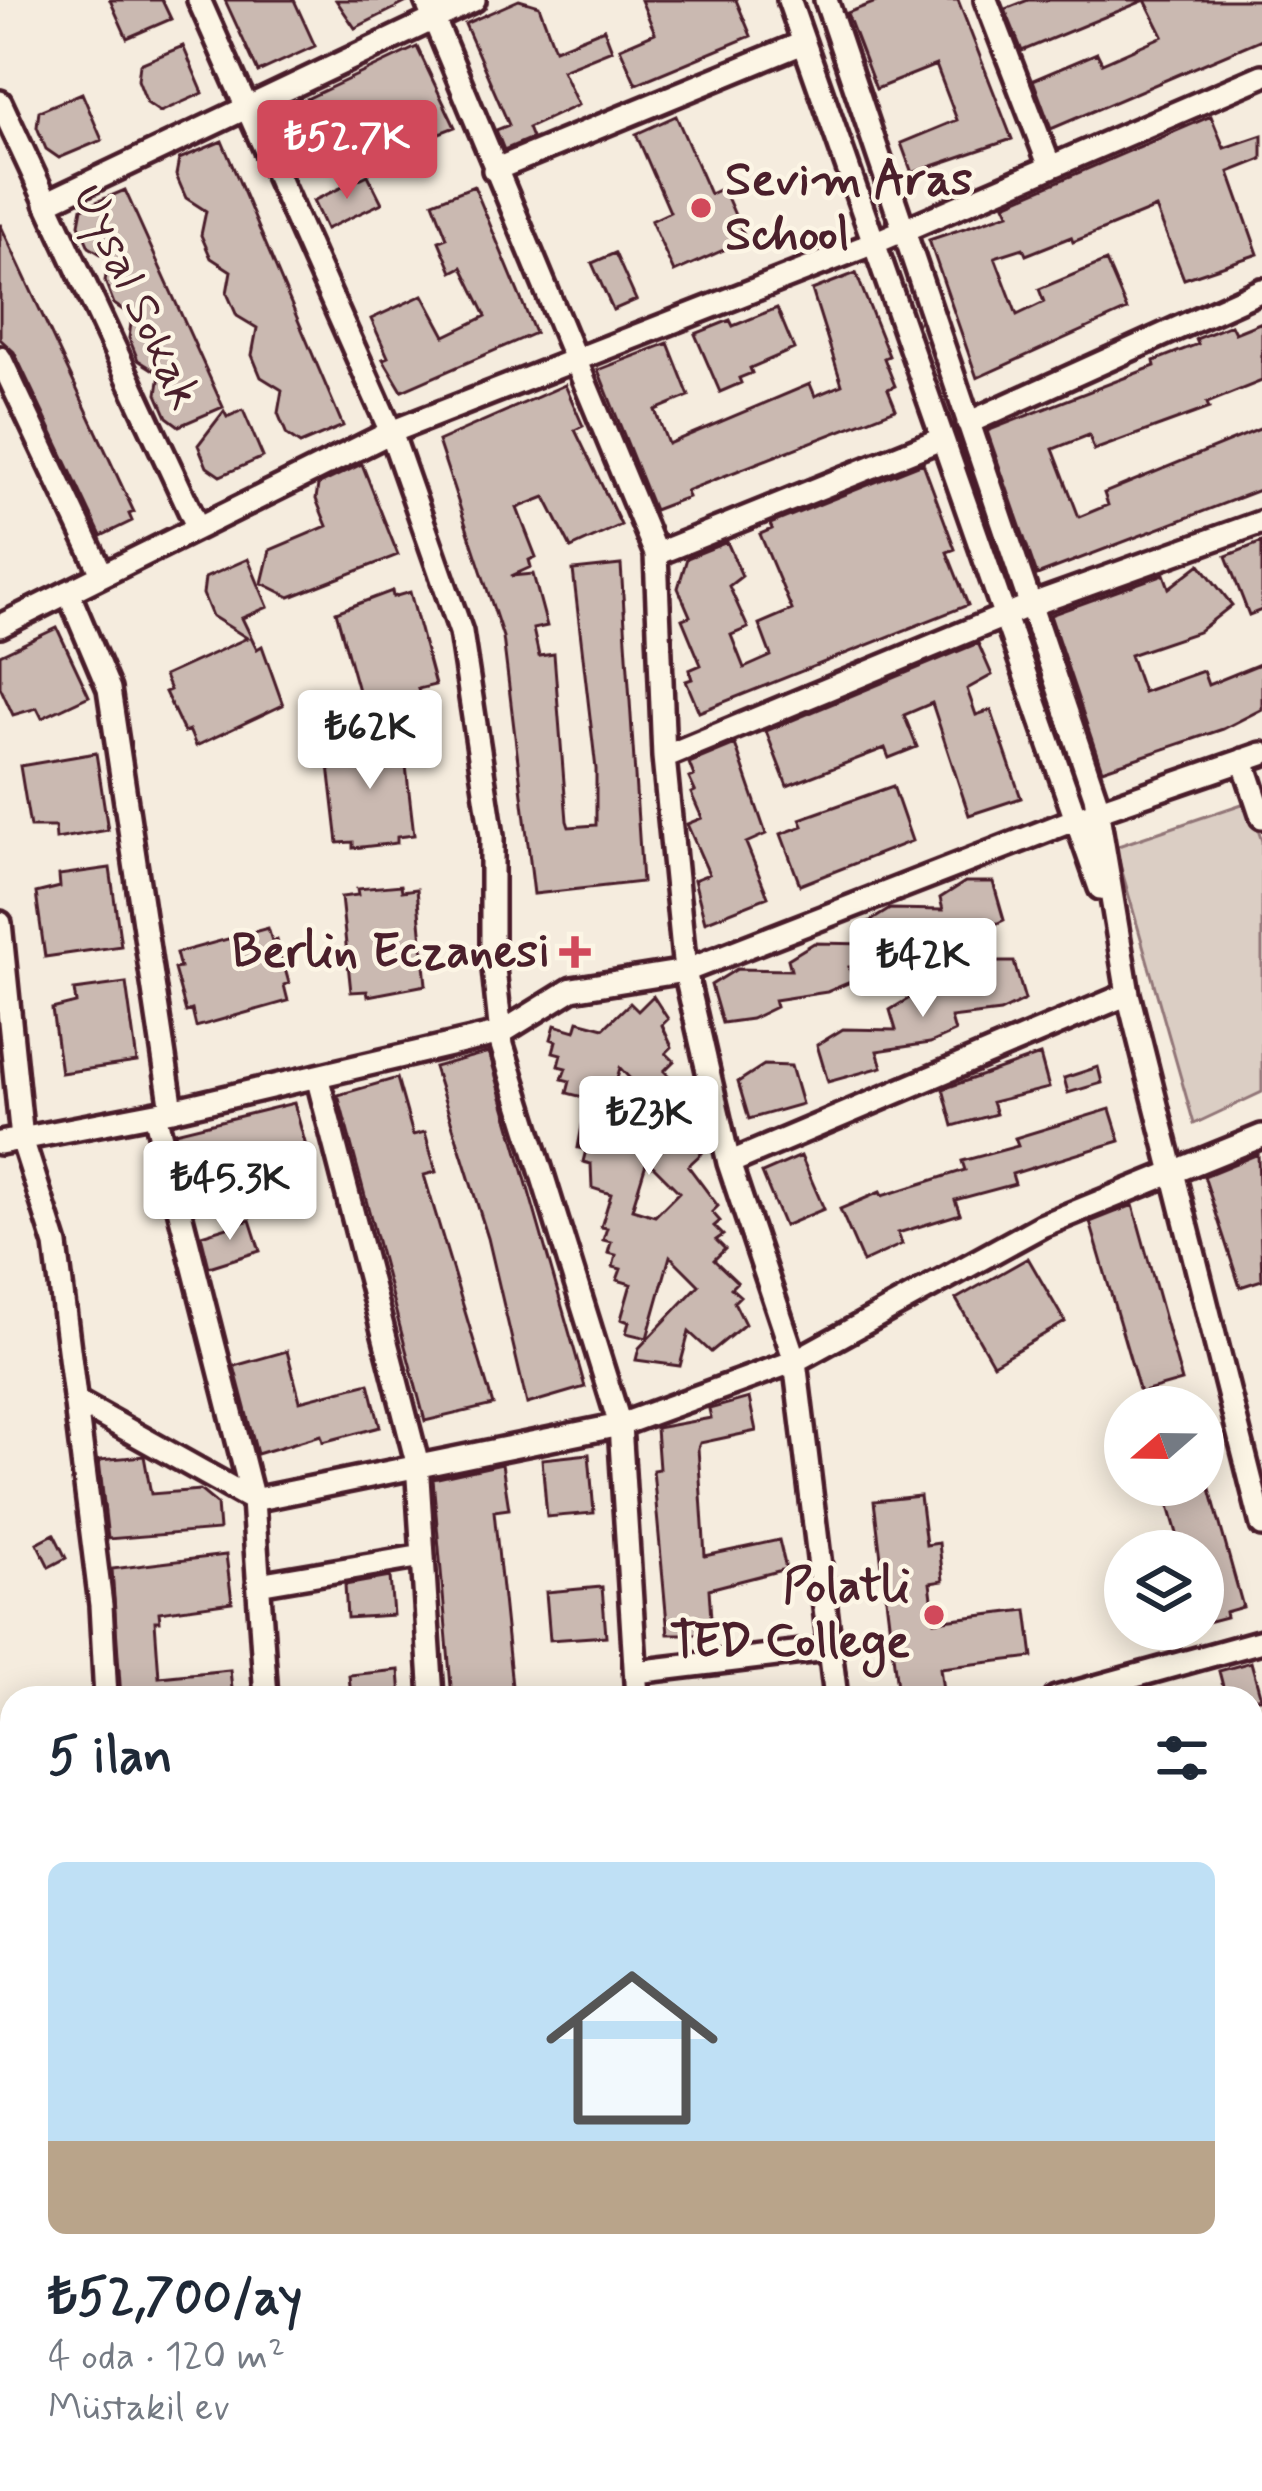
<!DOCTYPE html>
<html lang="tr">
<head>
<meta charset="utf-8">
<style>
	:root { --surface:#fff; --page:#f2f2f3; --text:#1f2937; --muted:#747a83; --accent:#d1495b }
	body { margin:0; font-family:Mynerve,sans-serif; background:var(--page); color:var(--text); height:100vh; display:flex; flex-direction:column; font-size:45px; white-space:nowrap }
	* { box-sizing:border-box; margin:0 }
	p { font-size:39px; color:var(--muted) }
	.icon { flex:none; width:66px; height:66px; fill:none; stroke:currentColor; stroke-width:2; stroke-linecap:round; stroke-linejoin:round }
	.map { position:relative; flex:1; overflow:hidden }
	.drawer { position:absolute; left:0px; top:1686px; width:1263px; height:807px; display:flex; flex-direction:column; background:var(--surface); border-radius:36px 36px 0 0; box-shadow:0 6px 30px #0003 }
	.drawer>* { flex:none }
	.needle { width:78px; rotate:250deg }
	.controls { position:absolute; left:1104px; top:1386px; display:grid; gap:24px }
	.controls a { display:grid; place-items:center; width:120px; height:120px; border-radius:50%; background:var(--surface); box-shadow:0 6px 30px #0003; font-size:60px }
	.price { position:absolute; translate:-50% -102px; padding:0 27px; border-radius:12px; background:#fff; color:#222; font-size:39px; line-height:78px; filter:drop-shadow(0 3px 6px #0008) }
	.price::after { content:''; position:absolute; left:50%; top:72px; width:36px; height:27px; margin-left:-18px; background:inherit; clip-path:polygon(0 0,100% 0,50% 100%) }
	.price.selected { background:var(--accent); color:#fff }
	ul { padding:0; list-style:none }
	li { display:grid; align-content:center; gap:24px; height:636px; padding:0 48px }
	li span { display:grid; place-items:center; height:372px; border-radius:18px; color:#555 }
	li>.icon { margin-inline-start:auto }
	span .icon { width:216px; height:216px; fill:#fffc; stroke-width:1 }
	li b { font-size:51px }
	h2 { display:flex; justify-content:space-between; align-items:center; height:144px; padding:0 48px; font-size:51px }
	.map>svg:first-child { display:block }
	.green { fill:#dbcec4; stroke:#927678; stroke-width:3 }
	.building { fill:#cab9b1; stroke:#4a1f2b; stroke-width:3; fill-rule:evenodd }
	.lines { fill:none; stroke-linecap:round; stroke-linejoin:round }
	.minor-casing { stroke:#4a1f2b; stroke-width:30 }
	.minor { stroke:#fcf5e5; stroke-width:21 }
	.poi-dot { fill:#d1495b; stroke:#fcf5e5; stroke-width:4.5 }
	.labels { text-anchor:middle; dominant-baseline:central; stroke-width:9; stroke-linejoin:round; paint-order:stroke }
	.poi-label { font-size:48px; font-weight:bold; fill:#4a1f2b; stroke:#fcf5e5; text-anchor:end }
	.street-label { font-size:48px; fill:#4a1f2b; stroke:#fcf5e5 }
</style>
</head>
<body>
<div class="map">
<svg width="1262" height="2491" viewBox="0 0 1262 2491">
	<rect width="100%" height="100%" fill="#f5ecde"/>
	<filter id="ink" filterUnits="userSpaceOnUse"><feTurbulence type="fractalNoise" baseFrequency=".00833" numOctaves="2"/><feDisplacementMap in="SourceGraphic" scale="24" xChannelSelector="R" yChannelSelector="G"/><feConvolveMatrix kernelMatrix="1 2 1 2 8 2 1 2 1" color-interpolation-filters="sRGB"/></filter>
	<g filter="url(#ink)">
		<path class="green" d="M1248 802 1262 841V1092L1194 1124 1115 847Z"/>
		<path class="building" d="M110 0H162L171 19 127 38Z
			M225 0H294L315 46 258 72Z
			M336 0H411L355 28Z
			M519 0 539 6 555 49 604 29 612 50 562 70 578 105 528 128 532 138 504 150 496 130 509 125 465 24Z
			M641 0H736L751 36 636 84 620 48 655 33Z
			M881 0H958L1012 139 912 173 901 143 957 120 936 65 876 89 847 13Z
			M1028 0H1143V1L1022 51 1005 9Z
			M1145 0H1262V39L1051 129 1033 80 1097 53 1102 63 1163 36Z
			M183 46 203 93 160 112 147 103 138 80 140 64Z
			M417 47 455 127 365 162 347 119 295 145 279 112Z
			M82 93 102 140 59 158 46 149 37 127 39 111Z
			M676 116 710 194 723 188 746 240 674 272 651 221 670 212 636 134Z
			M1211 116 1224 148 1262 135V159L1229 172 1258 254 1184 279 1156 208 1073 242 1071 237 1026 255 1023 248 995 257 1017 315 1044 302 1039 289 1106 261 1127 310 977 378 929 240 1009 213 1005 204Z
			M222 141 343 426 300 444 287 435 278 413 282 390 261 377 252 355 257 328 237 316 227 293 231 271 211 258 201 235 206 211 186 198 176 175 179 159Z
			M368 175 382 203 326 229 313 201Z
			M474 186 535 333 402 391 383 359 388 357 371 319 423 295 445 336 486 316 462 267 452 272 439 241 447 238 433 202Z
			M125 190 223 407 179 426 167 417 157 394 160 374 138 360 129 338 132 316 114 304 105 281 109 259 89 247 79 224 82 208Z
			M0 224 134 512 129 514 132 521 101 536 14 352 0 339Z
			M615 253 636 300 613 310 592 263Z
			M856 273 889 356 884 358 895 386 888 389 896 409 686 491 688 497 654 510 598 370 668 343 689 396 655 410 668 444 810 384 815 396 842 385 812 290Z
			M777 308 794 349 750 368 752 373 739 378 741 383 720 392 695 334 730 320 733 326Z
			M1262 322V381L1207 403 1209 408 1094 450 1089 435 1053 449 1079 517 1108 505 1104 493 1262 428V489L1037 575 987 431 1155 366 1154 361 1198 344 1196 339 1231 325 1235 333Z
			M565 385 583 426 575 430 621 525 571 548 545 497 517 508 536 557 529 560 531 567 511 576 533 574 547 626 533 629 539 656 554 654 567 821 569 827 596 825V769L573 570 621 565 642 882 534 894 503 637 438 441Z
			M243 410 263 457 220 476 207 467 198 445 224 411 227 417Z
			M923 463 955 549 947 552 968 605 699 712 686 681 692 679 689 670 701 665 682 619 690 616 678 588 687 558 727 542 742 576 729 586 748 628 731 635 744 668 771 656 759 624 792 610 760 534 772 529 770 524Z
			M362 464 398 555 290 597 262 583 270 550 327 526 316 499 318 485Z
			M1262 542V610L1249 615 1226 556Z
			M248 559 268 607 242 618 257 649 262 646 283 705 196 746 189 730 184 732 165 692 170 690 164 676 247 638 212 616 203 594 205 578Z
			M1200 564 1232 605 1198 632 1130 655 1143 692 1203 671 1208 685 1262 663V709L1223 729 1102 770 1050 615 1164 574 1169 588Z
			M392 591 393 597 410 592 435 685 418 689 420 695 377 707 376 701 362 705 336 612Z
			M57 628 89 696 42 718 37 708 13 715 0 687V655Z
			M978 643 992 675 967 689 976 715 991 710 1021 798 969 815 932 703 904 715 917 747 889 758 885 748 787 786 766 731Z
			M385 736 386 741 403 740 414 835 397 837V843L353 848V842L338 843 327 748 341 746 340 741Z
			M735 744 766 834 746 843 768 897 705 922 694 880 709 874 687 824 702 818 691 793 695 791 689 778 694 776 689 763Z
			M96 753 108 830 56 839 55 827H30L20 766Z
			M893 786 912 841 800 885 781 834 803 826 800 819Z
			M110 868 121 946 45 957 36 893 60 887 59 875Z
			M965 882H993L1004 920 979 932 927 939 929 947 904 959 849 967 853 981 827 992 774 1000 776 1007 751 1019 722 1023 711 985 737 969 791 970 788 959 814 943 870 944 864 925 890 909 943 910 940 898Z
			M401 885 402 891 417 889 426 985 368 996 367 991 351 992 341 897 358 895 357 889Z
			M268 928 272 941 277 940 289 983 284 985 288 1001 196 1027 192 1010 186 1012 174 969 180 968 176 953Z
			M986 962H1014L1025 1000 1000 1012 951 1018 955 1032 930 1043 877 1051 882 1067 828 1082 817 1045 843 1029 896 1030 890 1010 916 994 965 995 960 978Z
			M126 983 137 1062 61 1073 52 1009 76 1003 74 990Z
			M653 996 668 1019 662 1025 672 1047 666 1053 674 1061 664 1071 691 1098 687 1102 695 1111 689 1116 698 1125 691 1131 700 1139 694 1145 702 1153 688 1166 718 1206 712 1212 720 1221 714 1226 723 1235 716 1240 725 1249 714 1260 737 1282 731 1288 740 1296 734 1302 745 1324 711 1352 689 1332 680 1366 636 1360 639 1348 699 1285 670 1256 647 1338 626 1333 629 1322 621 1319 631 1284 617 1280 621 1269 613 1267 616 1255 608 1253 611 1242 603 1240 607 1228 601 1227 611 1194 592 1188 591 1164 583 1162 586 1150 578 1148 587 1098 567 1093 570 1081 562 1079 566 1068 558 1066 561 1054 553 1052 556 1041 551 1039 555 1025 575 1031 578 1021 604 1028 630 1003 638 1011ZM620 1068 651 1101 628 1124 606 1117ZM647 1160 679 1192 655 1216 632 1209Z
			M489 1052 585 1387 527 1404 488 1238 434 1067Z
			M1040 1055 1049 1088 992 1102 996 1114 953 1126 943 1089Z
			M764 1065 791 1066 802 1104 749 1119 738 1082Z
			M1098 1067 1102 1083 1068 1093 1064 1078Z
			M397 1078 413 1135 425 1132 436 1172 424 1175 493 1405 425 1421 338 1095Z
			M294 1103 315 1179 277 1189 270 1161 237 1170 242 1187 192 1200 175 1132Z
			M1110 1109 1120 1141 1012 1174 1015 1184 955 1200 960 1214 898 1233 902 1244 863 1262 840 1209 880 1192 882 1196 965 1170 962 1161 1018 1146 1015 1138Z
			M1258 1154 1262 1280 1240 1287 1204 1176Z
			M801 1156 824 1209 784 1226 762 1173Z
			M1133 1205 1182 1381 1140 1393 1090 1222Z
			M250 1220 260 1251 209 1267 201 1235Z
			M1028 1258 1065 1322 993 1364 956 1299Z
			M287 1351 300 1401 369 1383 380 1427 323 1442 321 1435 257 1454 234 1366Z
			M749 1398 756 1431 700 1443 698 1448 705 1556 779 1540 786 1569 709 1589 712 1634H668L653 1470 659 1469 656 1428 711 1418 709 1409Z
			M589 1454 594 1513 547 1517 542 1459Z
			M144 1456 151 1494 200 1490 217 1504 219 1530 108 1539 99 1460Z
			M502 1464 509 1509 494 1511 513 1696 452 1698 433 1479Z
			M1163 1485H1209L1243 1607 1225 1612 1226 1617 1203 1623V1551H1182Z
			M920 1496 926 1545 939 1543 943 1581 930 1583 935 1621 1027 1610 1033 1657 940 1668 943 1690 898 1695 874 1501Z
			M54 1534 66 1558 49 1567 37 1543Z
			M226 1555 232 1602 159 1612 160 1621H155L159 1677 230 1670 233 1698H121L112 1569Z
			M390 1577 393 1615 347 1618 345 1585Z
			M602 1587 606 1636 550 1640 546 1592Z
			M1251 1662 1261 1698H1226L1219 1671Z
			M399 1670 401 1698H351L349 1675Z"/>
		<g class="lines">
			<g class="minor-casing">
				<path id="minor" d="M199 0 391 432 461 632 492 836V949L502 1045 620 1425 637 1698
					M426 0 656 554 664 757 685 971 729 1163 795 1361 836 1698
					M789 0 1100 888
					M826 0 1095 796 1128 994 1262 1525
					M986 0 1049 164
					M0 102 197 526
					M494 170 803 43
					M46 203 474 0
					M0 358 102 574
					M968 423 1262 290
					M656 554 941 439
					M68 592 109 689 172 1110
					M0 626 391 432 874 243 1262 76
					M664 757 1033 604 1262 522
					M1243 760 1262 817
					M0 923 22 1139 56 1245 101 1605 106 1698
					M317 1076 417 1462 432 1698
					M155 1114 253 1500 266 1698
					M0 1143 172 1110 501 1033 572 989 685 971 1097 811 1262 754
					M729 1163 1128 994
					M76 1401 253 1500 620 1425 795 1361 1041 1226 1262 1136
					M258 1584 423 1556
					M636 1672 827 1649
					M1056 1698 1262 1641
					M0 1755 12 1754
					M1251 1841 1262 1837
					M1251 2064 1262 2059
					M0 2271 12 2274
					M1001 2481 1004 2491
					M105 2491 106 2481
					M302 2491V2481
					M427 2491V2481
					M604 2491 605 2481
					M707 2491 715 2481"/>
			</g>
			<use href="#minor" class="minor"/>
		</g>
	</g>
	<g class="poi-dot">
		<circle cx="701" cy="208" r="12"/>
		<path d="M569 934h12v12h12v12h-12v12h-12v-12h-12v-12h12z"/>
		<circle cx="934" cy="1615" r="12"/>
	</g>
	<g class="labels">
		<g class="poi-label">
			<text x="725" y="180" text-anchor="start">Sevim Aras<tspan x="725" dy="55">School</tspan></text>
			<text x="551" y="952">Berlin Eczanesi</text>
			<text x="910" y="1587">Polatli<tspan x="910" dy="55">TED College</tspan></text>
		</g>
		<g class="street-label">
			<text transform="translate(136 297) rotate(65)">Uysal Sokak</text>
		</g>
	</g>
</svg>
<div class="controls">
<a><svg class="needle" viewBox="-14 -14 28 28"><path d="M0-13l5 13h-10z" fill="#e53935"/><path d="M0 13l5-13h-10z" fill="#747a83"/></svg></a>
<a><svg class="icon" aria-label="layers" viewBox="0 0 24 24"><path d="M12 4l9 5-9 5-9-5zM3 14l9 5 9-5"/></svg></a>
</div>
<b class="price selected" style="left:347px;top:202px">₺52.7K</b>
<b class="price" style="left:370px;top:792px">₺62K</b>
<b class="price" style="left:923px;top:1020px">₺42K</b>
<b class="price" style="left:649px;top:1178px">₺23K</b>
<b class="price" style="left:230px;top:1243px">₺45.3K</b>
<section class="drawer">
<h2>5 ilan<svg class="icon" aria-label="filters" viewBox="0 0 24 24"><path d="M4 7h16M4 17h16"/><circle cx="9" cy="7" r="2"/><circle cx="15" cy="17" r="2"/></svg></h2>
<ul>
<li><span style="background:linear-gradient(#bfe0f5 75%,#b9a48a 0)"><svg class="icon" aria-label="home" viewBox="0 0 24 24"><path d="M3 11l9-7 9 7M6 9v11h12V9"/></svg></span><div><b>₺52,700/ay</b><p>4 oda · 120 m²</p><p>Müstakil ev</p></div></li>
</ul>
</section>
</div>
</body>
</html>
